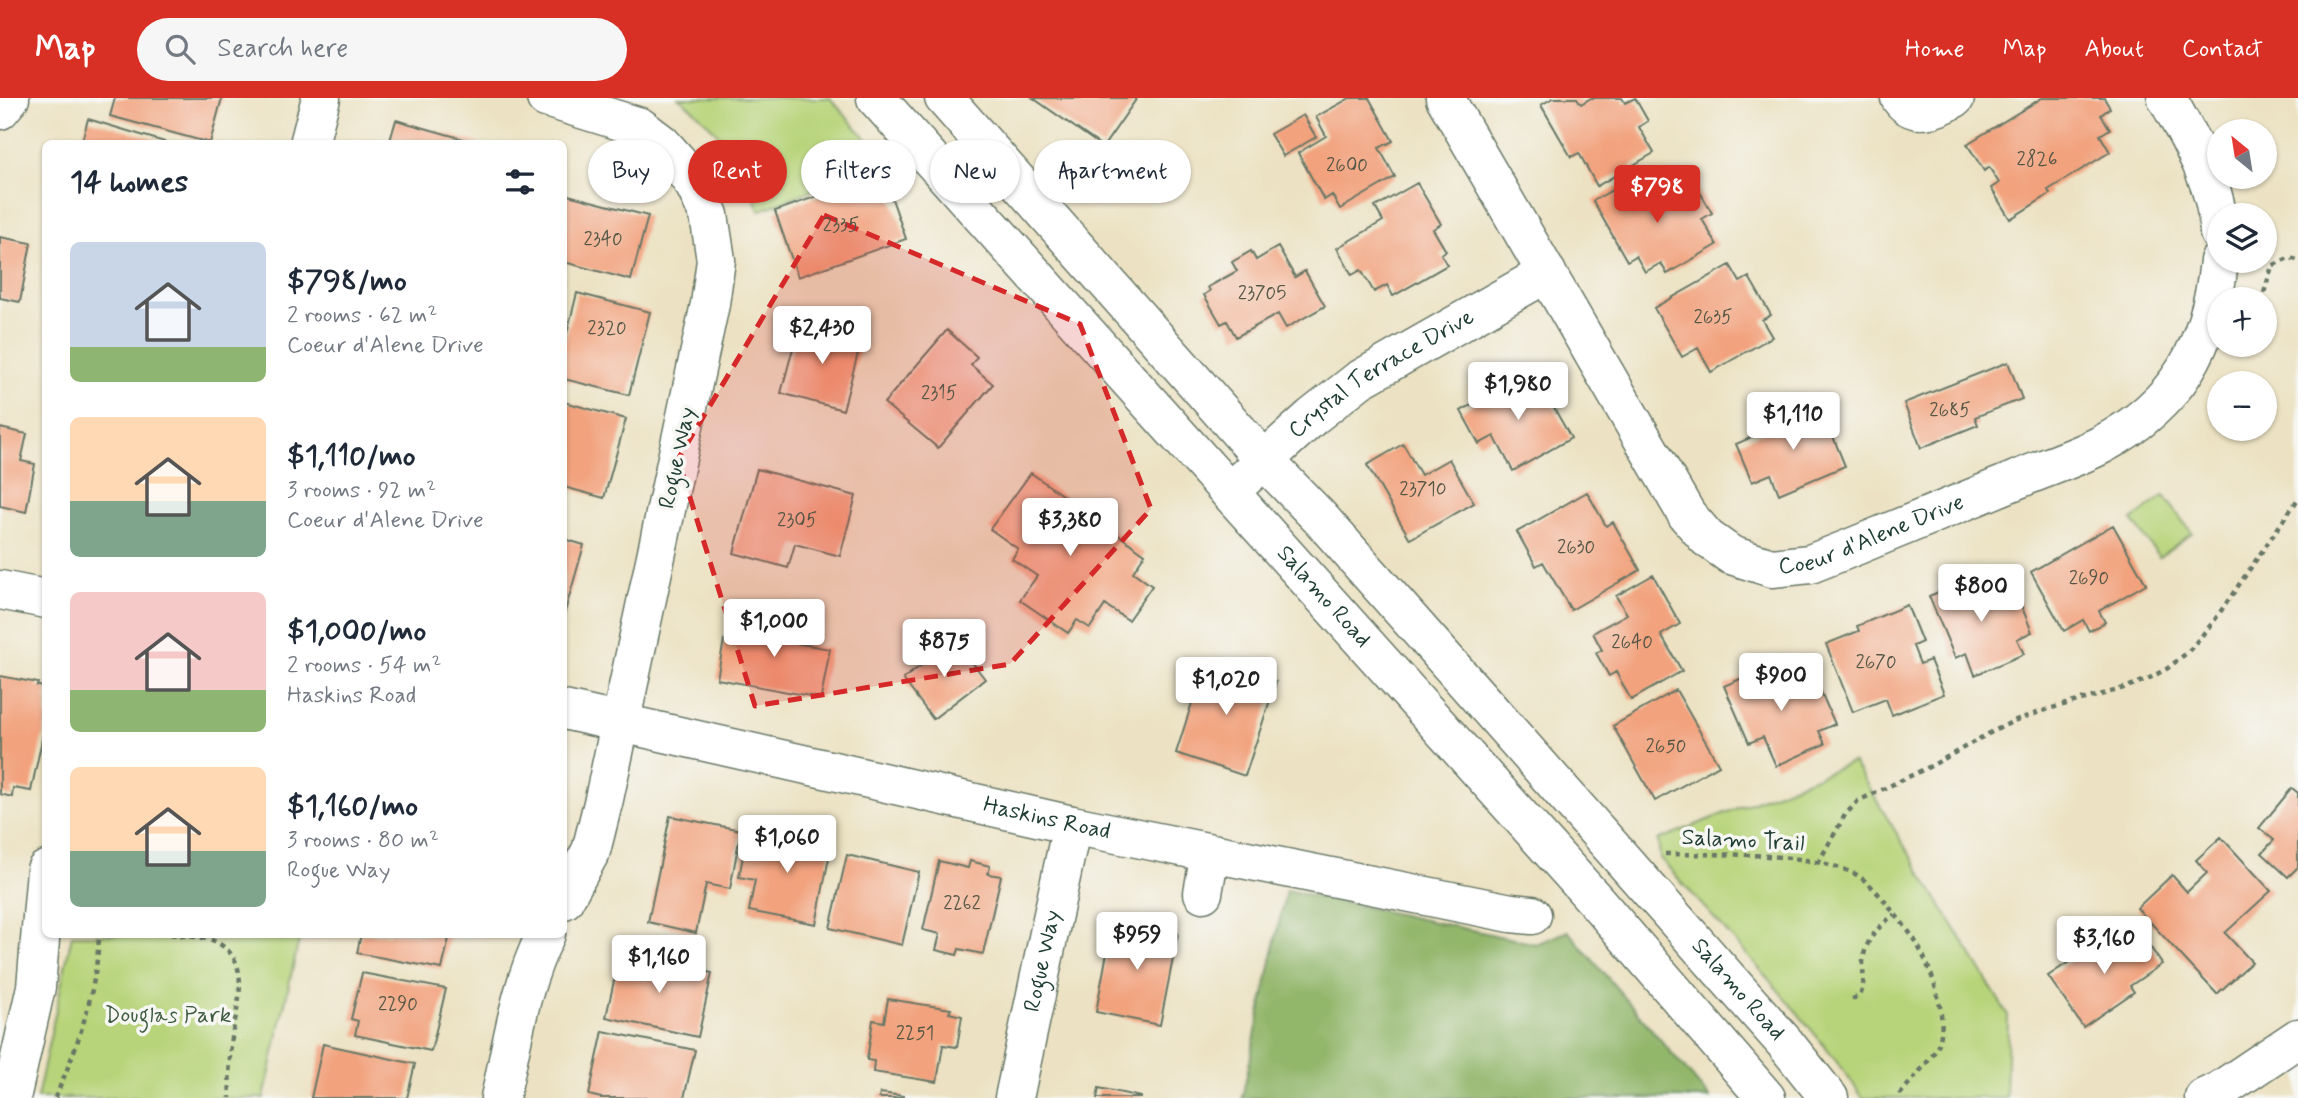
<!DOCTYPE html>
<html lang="en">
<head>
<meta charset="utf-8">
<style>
	:root { --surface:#fff; --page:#f6f6f7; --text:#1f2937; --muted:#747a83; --accent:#d93025 }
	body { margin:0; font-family:Mynerve,sans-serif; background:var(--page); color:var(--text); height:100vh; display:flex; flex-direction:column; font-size:26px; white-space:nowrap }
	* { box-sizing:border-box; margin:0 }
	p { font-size:23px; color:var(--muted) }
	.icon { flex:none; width:38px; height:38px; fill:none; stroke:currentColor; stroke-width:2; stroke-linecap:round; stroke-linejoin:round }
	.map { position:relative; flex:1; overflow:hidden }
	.details { position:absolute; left:42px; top:42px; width:525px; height:798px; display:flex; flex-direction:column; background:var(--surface); border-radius:10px; box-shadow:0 2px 5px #0004 }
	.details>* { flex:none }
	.top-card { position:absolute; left:588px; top:42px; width:665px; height:63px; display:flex; gap:14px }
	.needle { width:46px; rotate:330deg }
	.fabs { position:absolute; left:2207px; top:21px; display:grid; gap:14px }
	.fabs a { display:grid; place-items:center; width:70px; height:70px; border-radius:50%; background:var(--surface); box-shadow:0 2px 5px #0004; font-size:35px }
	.price { position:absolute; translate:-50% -60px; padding:0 16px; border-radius:7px; background:#fff; color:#222; font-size:23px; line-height:46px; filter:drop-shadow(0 2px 4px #0008) }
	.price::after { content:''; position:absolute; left:50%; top:42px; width:21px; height:16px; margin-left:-10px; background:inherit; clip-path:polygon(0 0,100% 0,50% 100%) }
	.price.active { background:var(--accent); color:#fff }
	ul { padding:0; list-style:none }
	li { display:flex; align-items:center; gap:21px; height:175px; padding:0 28px }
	li span { display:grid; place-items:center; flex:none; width:196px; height:140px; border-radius:10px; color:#555 }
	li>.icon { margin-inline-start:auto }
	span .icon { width:84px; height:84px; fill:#fffc; stroke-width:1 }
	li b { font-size:30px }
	h2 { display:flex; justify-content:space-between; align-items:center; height:84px; padding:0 28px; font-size:30px }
	.tag { padding:0 24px; border-radius:32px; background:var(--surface); box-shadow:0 2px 5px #0004; font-size:24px; line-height:63px }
	.tag.active { background:var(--accent); color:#fff }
	header { display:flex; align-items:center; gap:42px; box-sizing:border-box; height:98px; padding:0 35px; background:var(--accent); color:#fff }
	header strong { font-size:33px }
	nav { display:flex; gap:38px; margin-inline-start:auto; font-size:24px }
	.search { width:490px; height:63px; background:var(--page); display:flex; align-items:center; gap:18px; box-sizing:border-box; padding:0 24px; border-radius:38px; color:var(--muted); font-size:26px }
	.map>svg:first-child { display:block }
	.green { fill:#b8d47a; stroke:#6c8857; stroke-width:2 }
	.forest { fill:#92b66a; stroke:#587a4f; stroke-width:2 }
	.building { fill:#f2a27d }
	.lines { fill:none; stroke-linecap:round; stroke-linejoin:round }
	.minor-casing { stroke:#677766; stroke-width:41 }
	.major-casing { stroke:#677766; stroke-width:41 }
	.path { stroke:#677766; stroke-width:4.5; stroke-dasharray:5 5; stroke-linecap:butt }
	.minor { stroke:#fff; stroke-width:38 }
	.major { stroke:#fff; stroke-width:38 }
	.marked { fill:#d62828; fill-opacity:0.2; stroke:#d62828; stroke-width:5; stroke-dasharray:14 9; stroke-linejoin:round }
	.labels { text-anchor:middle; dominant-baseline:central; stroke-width:7; stroke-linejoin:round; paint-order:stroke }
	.number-label { font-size:19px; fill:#545646 }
	.street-label { font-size:23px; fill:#1f3d34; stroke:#f6f6f2 }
	.park-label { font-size:23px; fill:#3e5b42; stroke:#f6f6f2 }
</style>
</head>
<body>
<header>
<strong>Map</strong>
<div class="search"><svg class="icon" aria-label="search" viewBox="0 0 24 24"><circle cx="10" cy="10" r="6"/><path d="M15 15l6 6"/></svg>Search here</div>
<nav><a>Home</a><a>Map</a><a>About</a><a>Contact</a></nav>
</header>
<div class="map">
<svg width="2298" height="1000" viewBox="0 0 2298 1000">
	<rect width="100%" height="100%" fill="#f6f6f2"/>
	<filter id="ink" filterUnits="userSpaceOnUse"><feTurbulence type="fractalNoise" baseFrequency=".0143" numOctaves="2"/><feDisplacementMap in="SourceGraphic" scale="14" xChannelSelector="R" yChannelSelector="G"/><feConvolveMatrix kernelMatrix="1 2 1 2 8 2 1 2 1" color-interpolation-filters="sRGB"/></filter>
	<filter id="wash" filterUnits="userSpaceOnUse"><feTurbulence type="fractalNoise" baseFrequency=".00686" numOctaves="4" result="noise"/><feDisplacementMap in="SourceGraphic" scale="28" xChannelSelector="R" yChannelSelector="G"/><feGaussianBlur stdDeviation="1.57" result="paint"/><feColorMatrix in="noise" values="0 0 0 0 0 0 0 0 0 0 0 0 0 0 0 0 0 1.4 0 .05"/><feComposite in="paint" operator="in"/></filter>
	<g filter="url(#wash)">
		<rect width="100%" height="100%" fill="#ece2c3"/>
		<path class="green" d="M679 0H830L886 63 759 113C744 66 719 30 679 0Z
			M2164 398 2192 435 2159 459 2132 422Z
			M1853 664 2008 917 2006 1000H1863C1803 914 1729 838 1660 760L1658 742Z
			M72 837H300L264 1000H37Z"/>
		<path class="forest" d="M1286 792 1536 846 1568 833 1710 1000H1242Z"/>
		<g id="blocks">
			<path class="building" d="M115 0H222L210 45 110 18Z
				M1033 0H1137L1103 49Z
				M1350 0H1369L1393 43 1379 50 1395 79 1340 111 1332 97 1324 102 1298 55 1326 38 1316 19Z
				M1553 0H1577L1581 6 1591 0H1622L1625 5 1635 0 1648 23 1639 29 1654 55 1597 88 1579 55 1571 59 1541 7Z
				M2042 0H2104L2110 10 2101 17 2110 31 2100 37 2110 54 2048 92 2050 96 2010 121 1991 90 1999 85 1989 69 1984 73 1967 46Z
				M1303 17 1316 39 1283 58 1270 36Z
				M88 21 168 45V46H81Z
				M396 22 478 45V46H389Z
				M883 75 906 141 798 179 775 113Z
				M1633 80 1645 102 1680 82 1690 99 1700 94 1712 115 1702 121 1717 147 1667 176 1661 165 1645 174 1636 158 1627 163 1593 103Z
				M1417 85 1441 126 1433 131 1446 153 1441 156 1447 167 1393 198 1387 187 1374 194 1361 172 1352 177 1337 150 1383 123 1375 109Z
				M564 96 648 118 631 182 564 164Z
				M0 139 31 145 20 204 0 200Z
				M1278 149 1295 179 1305 173 1325 208 1286 230 1278 216 1236 239 1227 223 1221 226 1204 197 1210 193 1208 189 1237 173 1232 164 1251 153 1256 162Z
				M1730 167 1740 184 1749 179 1771 217 1762 222 1772 239 1711 274 1698 250 1682 259 1654 210Z
				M577 195 650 214 629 297 564 281V247Z
				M800 224 862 240 843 312 781 295Z
				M947 232 977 259 971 267 993 286 938 350 884 305Z
				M2008 264 2022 301 1975 319 1978 327 1921 350 1904 305Z
				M1536 278 1571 340 1513 373 1494 338 1479 346 1461 313 1514 283 1517 289Z
				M564 304 626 321 604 400 564 389Z
				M1821 309 1845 368 1779 396 1771 376 1752 384 1736 346Z
				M0 330 27 336 21 363 35 366 26 414 0 408Z
				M1403 346 1421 377 1449 361 1474 405 1410 441 1367 367Z
				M757 371 856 398 840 458 795 446 788 470 734 455Z
				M1031 375 1145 456 1133 474 1152 488 1128 522 1105 507 1090 530 1077 522 1068 535 1020 502 1037 478 1012 461 1018 451 990 431Z
				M1587 394 1606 428 1613 424 1640 472 1571 512 1543 464 1536 468 1517 434Z
				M2113 427 2146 486 2099 513 2105 524 2089 533 2083 522 2064 533 2031 474Z
				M564 441 584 447 564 517Z
				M1653 477 1680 526 1661 537 1682 573 1631 602 1616 574 1609 578 1596 555 1602 552 1593 535 1627 516 1616 498Z
				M1976 478 1987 504 2015 492 2032 534 2017 541 2024 556 1975 577 1967 555 1955 560 1929 498Z
				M1907 507 1922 544 1913 548 1920 566 1930 562 1944 596 1892 617 1886 601 1853 614 1826 546 1859 533 1857 528Z
				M743 517 798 526 795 545 830 551 821 600 717 581 724 542 738 544Z
				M955 542 985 581 933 621 903 581Z
				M1206 561 1276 584 1245 678 1176 655Z
				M1777 565 1788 590 1814 578 1835 626 1819 633 1825 646 1776 668 1763 639 1749 645 1724 588Z
				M0 578 38 585 37 588 46 589V623L31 693 13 690 12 699 0 696Z
				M1676 592 1719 667 1655 703 1613 628Z
				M2292 690 2298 695V769L2288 779 2262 755 2274 742 2259 730Z
				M670 718 741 732 730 791 706 786 696 835 648 824Z
				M795 733 833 739 816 826 749 813 755 782 739 779 747 737 793 746Z
				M2221 739 2271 793 2225 835 2252 864 2217 896 2137 810 2172 777 2187 794 2207 775 2196 762Z
				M847 757 919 774 902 847 830 830Z
				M939 763 968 770 970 763 990 768 988 776 1001 778 983 856 959 851 957 857 936 852 940 836 923 832Z
				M1113 822 1178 835 1160 927 1096 914Z
				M2138 831 2162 866 2130 888 2134 894 2083 929 2048 878 2099 844 2105 853Z
				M361 836H450L442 871 357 855Z
				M620 856 712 875 698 939 606 919Z
				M362 875 446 891 431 953 355 937 358 923 351 921Z
				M888 901 951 911 949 915 962 918 957 949 943 947 937 984 873 974 874 963 867 962 873 922 884 924Z
				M603 933 695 952 684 1000H601L589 997Z
				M323 946 415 966 407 1000H311Z
				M1099 990 1141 999V1000H1097Z
				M880 995 903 998V1000H879Z"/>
		</g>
	</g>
	<g filter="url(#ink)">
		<use href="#blocks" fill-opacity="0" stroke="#677766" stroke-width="2"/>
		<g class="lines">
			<g class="minor-casing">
				<g id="minor">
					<path d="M546 0 640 29 661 45 678 64 695 88 709 117 716 162 710 206 604 701 591 753 564 802"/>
					<path id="s1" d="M1445 0 1687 417 1707 440 1731 457 1772 470 1810 466 1848 451C1906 427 1964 403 2021 380 2047 369 2076 360 2101 347 2178 306 2210 248 2219 163"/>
					<path d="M1900 0C1914 20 1937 11 1955 0"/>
					<path d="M2167 0C2190 42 2217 85 2219 135"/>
					<path d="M0 12 10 0"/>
					<path d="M309 46 321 0"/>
					<path id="s2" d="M1229 394 1312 319 1359 282 1547 175"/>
					<path d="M0 492 46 501"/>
					<path id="s3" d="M564 612 1072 727 1511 815 1532 817"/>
					<path d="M1203 795 1210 755"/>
					<path d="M11 1000 36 889 46 772"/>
					<path d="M500 1000C512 946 520 887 546 836"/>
					<path id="s4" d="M1014 1000 1072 727"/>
					<path d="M2204 1000 2219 993 2298 940"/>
				</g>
			</g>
			<g class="major-casing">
				<g id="major">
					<path id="s5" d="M876 0 1597 804 1766 1000"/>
					<path id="s6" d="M944 0 1264 362 1321 421 1785 945 1829 1000"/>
				</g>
			</g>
			<path class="path" d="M2256 201 2264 195 2272 168 2288 160 2298 162
				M1665 756C1721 757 1799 753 1851 774 1865 780 1876 793 1886 805 1897 819 1910 833 1918 848 1932 872 1948 918 1939 945 1935 958 1907 987 1897 1000
				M1818 765 1845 717 1858 703 1931 668 1986 637 2016 622 2052 610 2118 592 2146 582 2168 570 2188 554 2214 523 2298 401
				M171 836C184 839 203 838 214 843 255 862 236 908 232 940 229 961 229 980 230 1000
				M1852 901 1860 898C1865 886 1863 877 1863 865 1864 843 1878 829 1895 816
				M55 1000C78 948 97 893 99 836"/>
			<use href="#minor" class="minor"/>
			<use href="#major" class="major"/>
		</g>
	</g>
	<path class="marked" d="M824 117 1080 226 1151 411 1010 566 755 608 678 361Z"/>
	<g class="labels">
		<g class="number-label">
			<text x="2037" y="61">2826</text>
			<text x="1347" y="67">2600</text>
			<text x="841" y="127">2335</text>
			<text x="603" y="141">2340</text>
			<text x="1262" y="195">23705</text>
			<text x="1713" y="219">2635</text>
			<text x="607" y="230">2320</text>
			<text x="939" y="295">2315</text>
			<text x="1950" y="312">2685</text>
			<text x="1423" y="391">23710</text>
			<text x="797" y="422">2305</text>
			<text x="1576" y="449">2630</text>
			<text x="2089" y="480">2690</text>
			<text x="1632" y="544">2640</text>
			<text x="1876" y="564">2670</text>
			<text x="1666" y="648">2650</text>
			<text x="962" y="805">2262</text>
			<text x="398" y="906">2290</text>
			<text x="915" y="935">2251</text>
		</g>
		<g class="street-label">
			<text stroke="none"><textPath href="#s2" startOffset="194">Crystal Terrace Drive</textPath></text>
			<text transform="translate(678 360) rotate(-78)">Rogue Way</text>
			<text stroke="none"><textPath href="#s1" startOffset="690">Coeur d'Alene Drive</textPath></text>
			<text stroke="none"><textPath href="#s5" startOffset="670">Salamo Road</textPath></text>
			<text stroke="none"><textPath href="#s3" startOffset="495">Haskins Road</textPath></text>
			<text transform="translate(1743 743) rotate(3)">Salamo Trail</text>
			<text stroke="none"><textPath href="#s4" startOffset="140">Rogue Way</textPath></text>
			<text stroke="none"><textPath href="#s6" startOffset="1194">Salamo Road</textPath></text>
		</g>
		<g class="park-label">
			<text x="168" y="918">Douglas Park</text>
		</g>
	</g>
</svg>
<div class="fabs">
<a><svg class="needle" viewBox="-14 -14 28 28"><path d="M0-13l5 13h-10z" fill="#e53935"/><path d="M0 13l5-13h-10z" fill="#747a83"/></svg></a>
<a><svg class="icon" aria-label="layers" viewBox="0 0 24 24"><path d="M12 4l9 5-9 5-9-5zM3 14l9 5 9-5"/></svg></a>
<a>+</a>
<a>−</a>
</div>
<b class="price active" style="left:1657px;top:127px">$798</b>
<b class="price" style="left:822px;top:268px">$2,430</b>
<b class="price" style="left:1518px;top:324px">$1,980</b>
<b class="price" style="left:1793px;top:354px">$1,110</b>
<b class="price" style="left:1070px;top:460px">$3,380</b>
<b class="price" style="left:1981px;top:526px">$800</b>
<b class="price" style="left:774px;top:561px">$1,000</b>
<b class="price" style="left:944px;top:581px">$875</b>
<b class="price" style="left:1781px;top:615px">$900</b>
<b class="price" style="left:1226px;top:619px">$1,020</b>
<b class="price" style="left:787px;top:777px">$1,060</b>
<b class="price" style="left:1137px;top:874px">$959</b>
<b class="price" style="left:2104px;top:878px">$3,160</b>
<b class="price" style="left:659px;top:897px">$1,160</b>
<div class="top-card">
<a class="tag">Buy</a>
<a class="tag active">Rent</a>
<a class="tag">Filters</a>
<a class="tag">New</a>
<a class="tag">Apartment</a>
</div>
<section class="details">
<h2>14 homes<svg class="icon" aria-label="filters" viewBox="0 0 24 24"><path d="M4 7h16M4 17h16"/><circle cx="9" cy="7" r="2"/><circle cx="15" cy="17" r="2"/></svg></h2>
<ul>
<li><span style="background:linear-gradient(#c9d6e8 75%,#8fb573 0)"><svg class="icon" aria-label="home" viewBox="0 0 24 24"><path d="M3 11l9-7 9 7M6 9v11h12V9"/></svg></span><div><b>$798/mo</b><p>2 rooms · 62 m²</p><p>Coeur d'Alene Drive</p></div></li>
<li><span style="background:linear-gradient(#ffd9b3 60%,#7fa58c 0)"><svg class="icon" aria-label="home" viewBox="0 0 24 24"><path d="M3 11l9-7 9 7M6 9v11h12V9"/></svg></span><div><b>$1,110/mo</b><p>3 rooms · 92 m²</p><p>Coeur d'Alene Drive</p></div></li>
<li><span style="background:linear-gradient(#f6c9c9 70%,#8fb573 0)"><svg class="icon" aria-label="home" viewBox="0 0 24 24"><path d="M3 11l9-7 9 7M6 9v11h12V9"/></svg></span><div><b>$1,000/mo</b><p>2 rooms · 54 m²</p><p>Haskins Road</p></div></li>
<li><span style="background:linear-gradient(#ffd9b3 60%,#7fa58c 0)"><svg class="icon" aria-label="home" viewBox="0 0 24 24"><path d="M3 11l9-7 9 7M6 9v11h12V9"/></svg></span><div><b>$1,160/mo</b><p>3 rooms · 80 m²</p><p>Rogue Way</p></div></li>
</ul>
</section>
</div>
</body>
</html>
